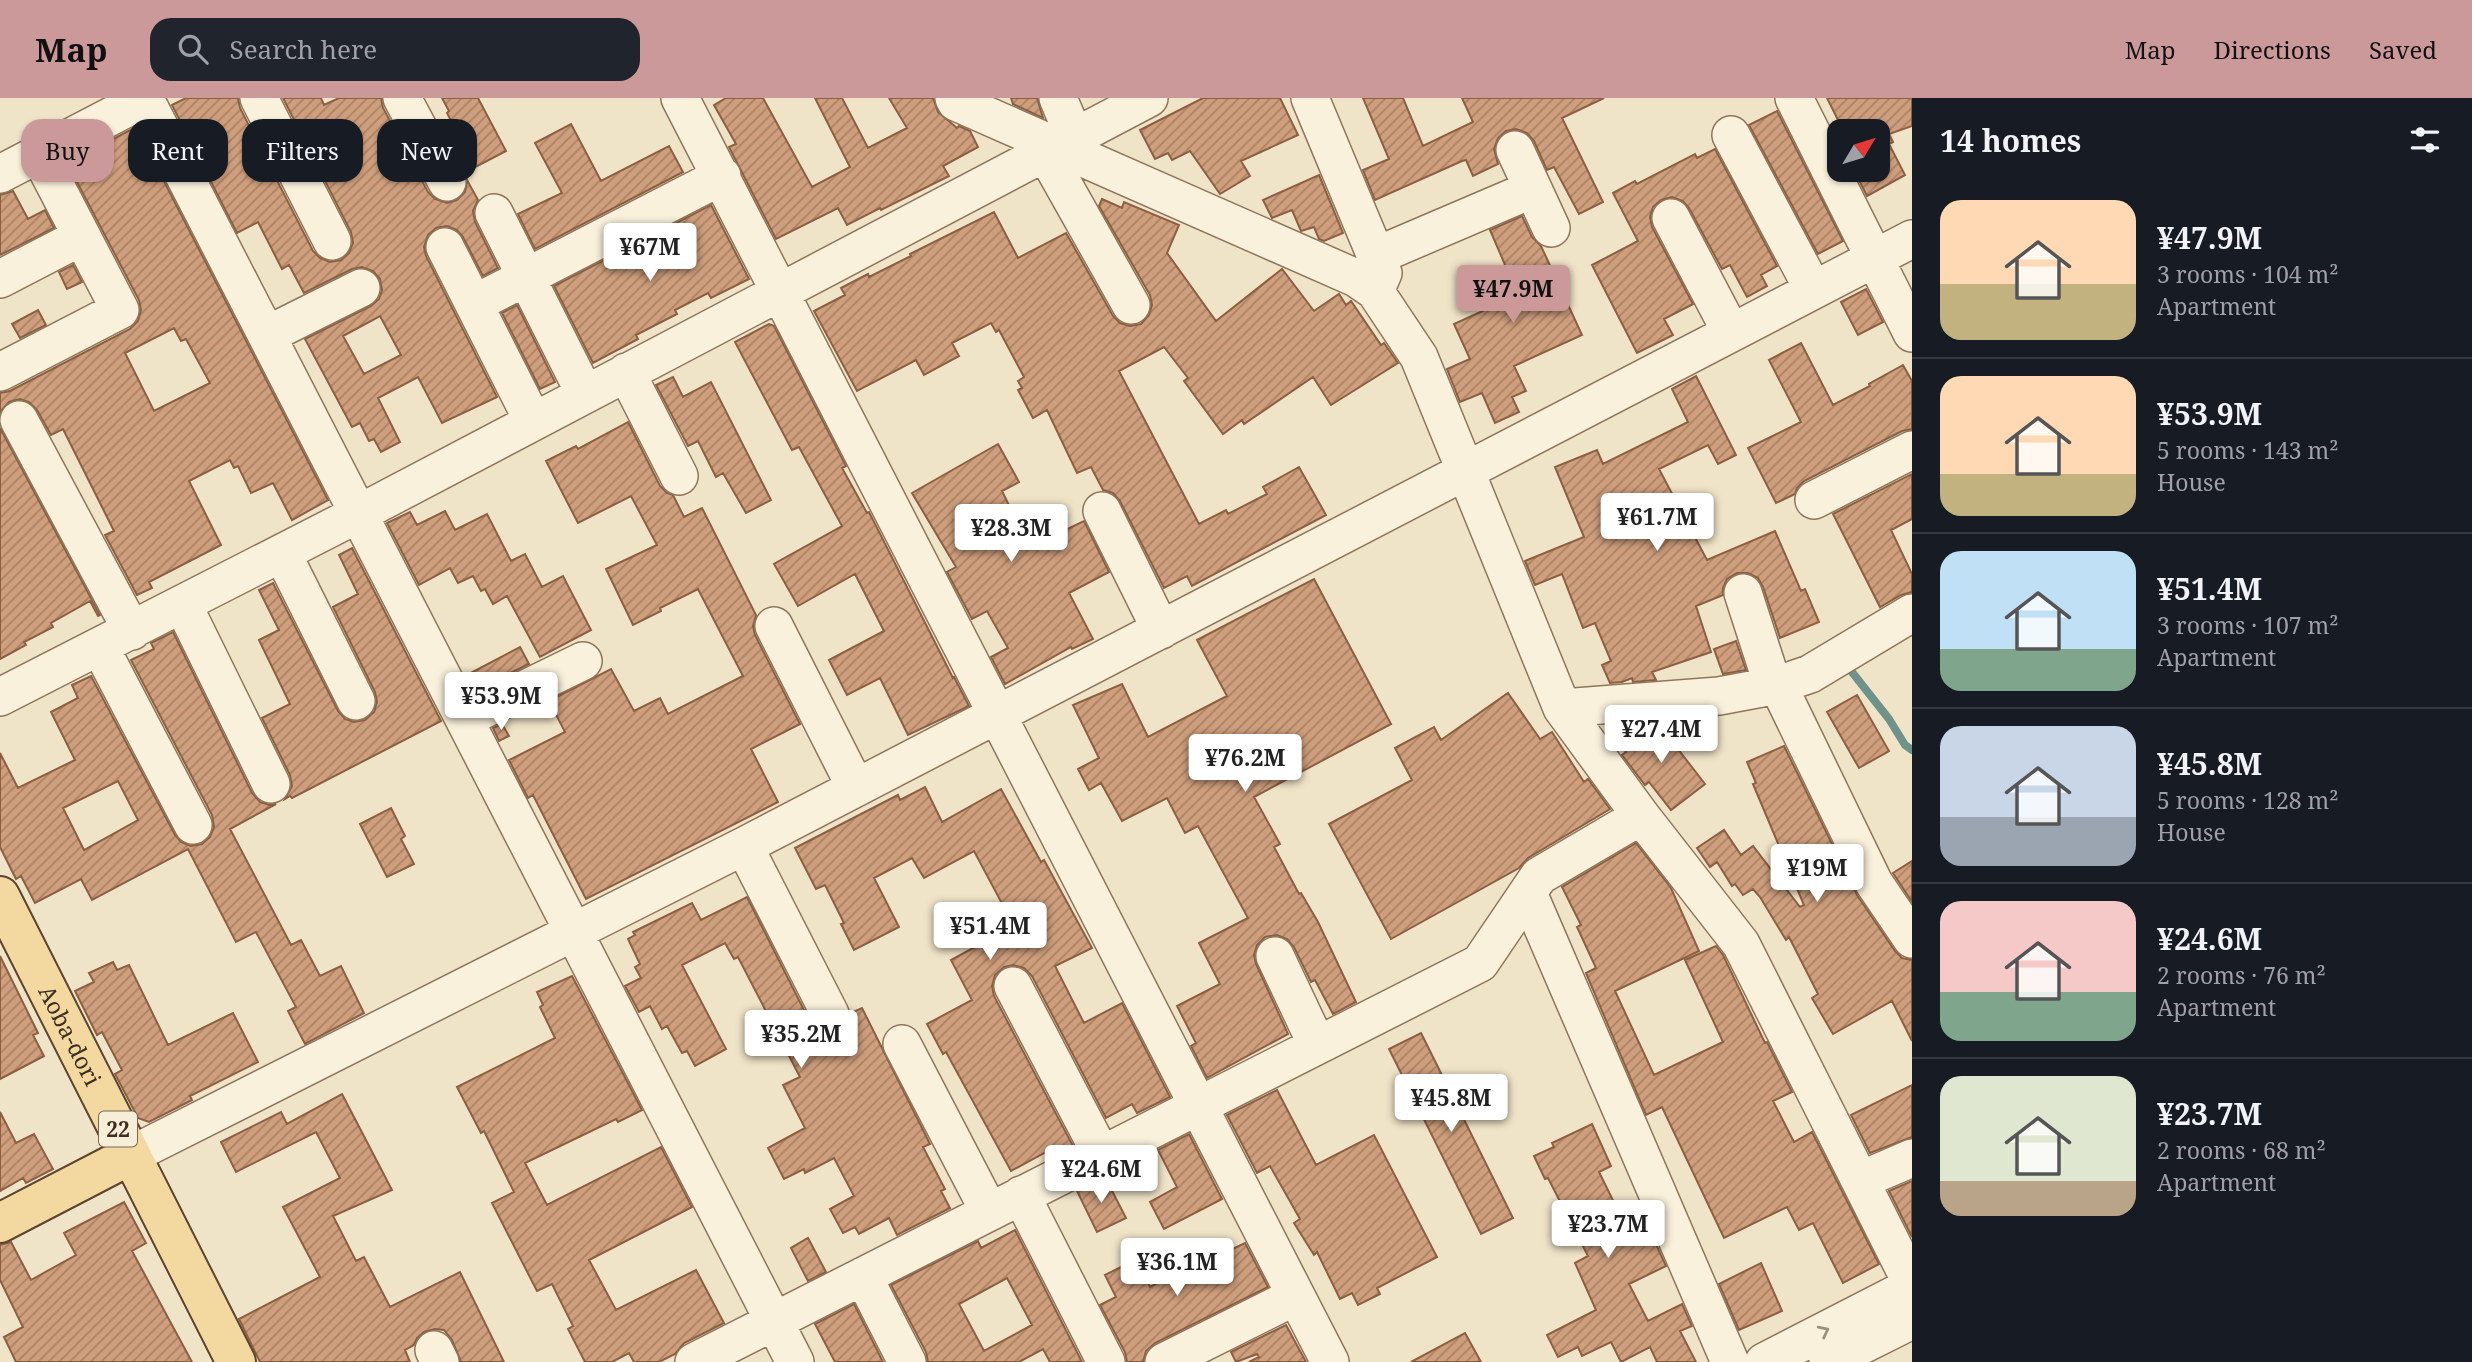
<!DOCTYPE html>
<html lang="en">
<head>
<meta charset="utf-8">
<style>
	:root { --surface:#171b24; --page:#20242c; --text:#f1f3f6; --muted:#9ea1a6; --line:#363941; --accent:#cc999b }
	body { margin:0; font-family:"Noto Serif",serif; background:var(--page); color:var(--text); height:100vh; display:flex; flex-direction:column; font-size:26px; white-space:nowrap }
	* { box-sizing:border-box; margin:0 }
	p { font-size:23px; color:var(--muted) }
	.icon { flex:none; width:38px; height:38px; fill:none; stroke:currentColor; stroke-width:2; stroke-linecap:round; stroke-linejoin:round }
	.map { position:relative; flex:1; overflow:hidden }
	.side { display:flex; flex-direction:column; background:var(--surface); width:560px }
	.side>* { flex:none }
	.banner { position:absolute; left:21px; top:21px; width:665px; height:63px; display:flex; gap:14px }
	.needle { width:46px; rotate:52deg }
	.tools { position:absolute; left:1827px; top:21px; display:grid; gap:14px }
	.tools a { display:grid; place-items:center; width:63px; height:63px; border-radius:14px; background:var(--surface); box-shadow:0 2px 5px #0004; font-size:35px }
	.price { position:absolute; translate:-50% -60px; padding:0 16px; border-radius:7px; background:#fff; color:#222; font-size:23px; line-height:46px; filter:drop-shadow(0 2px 4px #0008) }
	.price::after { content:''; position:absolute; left:50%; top:42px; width:21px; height:16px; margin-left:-10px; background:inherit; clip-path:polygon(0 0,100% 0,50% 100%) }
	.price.current { background:var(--accent); color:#111 }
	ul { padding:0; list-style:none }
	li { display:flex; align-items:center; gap:21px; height:175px; padding:0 28px }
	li+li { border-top:2px solid var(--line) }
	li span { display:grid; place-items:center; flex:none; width:196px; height:140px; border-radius:21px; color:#555 }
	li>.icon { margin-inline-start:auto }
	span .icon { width:84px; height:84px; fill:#fffc; stroke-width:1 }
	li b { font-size:30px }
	h2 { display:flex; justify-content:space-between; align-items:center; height:84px; padding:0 28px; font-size:30px }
	.pill { padding:0 24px; border-radius:21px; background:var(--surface); box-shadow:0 2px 5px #0004; font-size:24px; line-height:63px }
	.pill.current { background:var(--accent); color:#111 }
	header { display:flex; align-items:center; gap:42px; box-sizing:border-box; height:98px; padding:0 35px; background:var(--accent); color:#111 }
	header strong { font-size:33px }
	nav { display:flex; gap:38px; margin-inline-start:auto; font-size:24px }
	.search { width:490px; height:63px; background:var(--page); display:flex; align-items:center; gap:18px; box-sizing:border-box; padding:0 24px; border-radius:21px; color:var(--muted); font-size:26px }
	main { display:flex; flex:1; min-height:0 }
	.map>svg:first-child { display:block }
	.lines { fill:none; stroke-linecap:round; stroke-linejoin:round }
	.stream { stroke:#6f938a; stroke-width:8 }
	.building { fill:url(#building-hatch); stroke:#8d5f41; stroke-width:2; fill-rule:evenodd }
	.minor-casing { stroke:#8d765c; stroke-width:40 }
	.major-casing { stroke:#5b4430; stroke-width:42 }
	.minor { stroke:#faf1dc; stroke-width:37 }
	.major { stroke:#f3d9a0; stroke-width:38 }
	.oneway { stroke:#9c907e }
	.labels { text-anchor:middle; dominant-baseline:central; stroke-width:5; stroke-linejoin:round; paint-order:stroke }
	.shield { fill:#f7eed8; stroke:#756857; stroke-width:2 }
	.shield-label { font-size:21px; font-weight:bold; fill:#3d2e20 }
	.street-label { font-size:23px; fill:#3d2e20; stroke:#f7eed8 }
</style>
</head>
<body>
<header>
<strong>Map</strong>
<div class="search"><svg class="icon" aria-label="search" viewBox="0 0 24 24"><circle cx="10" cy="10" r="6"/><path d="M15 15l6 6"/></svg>Search here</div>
<nav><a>Map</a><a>Directions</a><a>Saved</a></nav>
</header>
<main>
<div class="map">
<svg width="1912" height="1264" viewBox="0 0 1912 1264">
	<defs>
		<pattern id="building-hatch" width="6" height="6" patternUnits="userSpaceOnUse" patternTransform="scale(1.75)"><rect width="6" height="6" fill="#cf9f7d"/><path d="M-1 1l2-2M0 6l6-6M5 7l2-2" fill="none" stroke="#a98266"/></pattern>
	</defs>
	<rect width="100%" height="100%" fill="#f0e4c8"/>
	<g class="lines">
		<path class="stream" d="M1848 569 1889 621 1905 647 1912 652"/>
	</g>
	<path class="building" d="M186 0H238L240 10 313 153 320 160 330 164 341 162 349 155 353 145 351 134 283 0H321L324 7 339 0H381L383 10 428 94 435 101 447 105 457 102 465 94 467 82 478 102 473 113 475 124 498 170 483 178 463 139 457 132 447 128 436 130 428 137 424 149 426 158 497 299 442 325 418 279 378 300 400 344 381 354 374 341 369 343 360 325 352 329 305 241 371 208 379 201 382 192 380 181 373 173 362 169 352 171 304 195 289 167 282 171 258 124 237 135 172 7ZM380 218 401 257 364 276 343 238Z
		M442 0H478L506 53 466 74 452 49 462 44 447 15 449 13Z
		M726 0H763L812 89 850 69 815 0H842L868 50 907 30 889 0H933L938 14 957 30 959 28 970 33 978 49 943 68 949 78 881 112 880 110 847 127 838 110 776 141 729 49 736 46 714 7Z
		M1011 0H1037L1043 20 1013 6Z
		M1203 0H1280L1298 37 1241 63 1250 78 1220 96 1190 53 1172 62 1168 55 1155 61 1140 32Z
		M1363 0H1403L1423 48 1473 24 1462 0H1604L1562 20 1603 104 1579 116 1554 69 1547 72 1534 43 1527 35 1516 31 1506 33 1498 40 1494 51 1498 66 1473 78 1466 62 1462 63 1375 102 1363 72 1389 61Z
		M1827 0H1912V28L1889 36 1893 44 1889 46 1905 77 1867 98 1855 74 1878 72V33H1850L1846 26 1841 28Z
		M1777 13 1843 143 1818 156 1749 27Z
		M571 26 601 83 669 48 683 74 535 151 518 116 562 95 535 45Z
		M136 29 328 402 292 422 273 385 251 395 238 368 234 370 230 362 189 383 221 447 149 484 152 490 137 497 105 437 114 433 63 331 51 337 37 312 29 304 20 301 9 304 0 314V295L10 293 130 231 138 223 141 212 139 202 67 65ZM174 230 181 243 186 241 210 285 154 313 125 255Z
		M1715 51 1777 168 1761 177 1767 188 1747 199 1730 167 1722 171 1689 110 1683 103 1672 99 1661 102 1653 109 1650 119 1652 129 1693 206 1664 221 1673 237 1637 255 1592 167 1638 143 1613 95 1635 83 1637 86 1695 56 1697 60Z
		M1319 77 1343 135 1324 143 1319 141 1314 129 1301 133 1292 112 1272 120 1263 102Z
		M13 93 28 121 45 112 54 130 0 157V97Z
		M1102 101 1122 110 1124 104 1179 127 1167 155 1216 223 1282 171 1314 213 1339 196 1346 207 1351 203 1381 247 1384 245 1398 265 1331 307 1313 279 1244 326 1242 322 1223 336 1184 283 1188 280 1164 249 1119 273 1199 426 1226 412 1228 416 1267 396 1263 389 1299 369 1326 417 1192 488 1187 478 1164 490 1120 403 1113 395 1103 392 1091 369 1077 375 1047 312 1033 320 1018 292 1022 290 1018 283 1024 279 999 232 996 234 991 225 952 245 959 258 924 277 916 262 857 293 814 213 845 197 841 190 868 176 869 179 911 158 910 156 994 114 1018 160 1066 135 1113 218 1120 225 1130 228 1141 226 1149 217 1152 207 1150 197 1099 108Z
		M711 107 749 181 711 200 708 195 675 212 677 216 636 237 638 241 593 265 554 188Z
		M1522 118 1532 139 1541 148 1582 237 1514 268 1526 293 1512 299 1519 314 1495 325 1482 295 1460 304 1447 271 1470 261 1454 226 1518 197 1490 132Z
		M73 167 82 184 67 191 59 174Z
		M1866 191 1883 224 1858 237 1841 204Z
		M517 207 555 284 540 291 502 215Z
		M38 212 46 227 20 240 12 226Z
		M769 226 774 228 846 368 842 370 867 415 869 414 953 580 954 579 969 608 908 637 880 580 847 597 829 562 884 533 855 476 798 508 774 466 842 428 799 349 792 352 735 244Z
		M1801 245 1833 307 1870 288 1869 286 1903 267 1912 283V331L1902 333 1804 383 1797 390 1795 396 1776 405 1748 350 1801 324 1769 262Z
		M1696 278 1736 357 1718 366 1708 347 1659 371 1707 462 1775 433 1801 493 1805 491 1819 524 1780 540 1763 489 1758 480 1748 475H1737L1727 481 1723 490V497L1696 508 1711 554 1652 574 1656 582 1633 584 1632 580 1622 584 1610 585 1602 567 1611 563 1595 525 1583 530 1562 476 1535 487 1525 463 1584 439 1555 369 1597 352 1603 366 1688 324 1672 291Z
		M673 279 683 299 711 284 771 402 746 415 723 375 716 379 698 343 688 348 656 287Z
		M628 324 660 388 667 395 673 397 684 419 702 410 756 517 753 528 755 537 800 626 751 651 778 704 586 801 533 697 528 700 509 662 565 634 549 603 611 571 634 613 660 600 668 616 743 578 698 491 660 510 661 513 633 527 606 471 657 447 631 398 578 425 546 363 576 348 578 351Z
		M0 330 100 517 98 518 90 503 51 525 53 529 24 544 26 547 0 561Z
		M998 346 1019 384 1002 393 1021 432 1027 429 1036 446 1084 423 1109 474 1069 495 1093 541 1072 551 1071 549 1005 586 991 559 1008 550 987 513 972 521 947 474 956 469 912 395Z
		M1912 376V421L1891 432 1912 476V494L1901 497 1880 509 1833 416Z
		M445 413 455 432 487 416 511 463 525 456 542 489 563 478 591 532 540 559 507 498 493 506 485 491 481 493 473 478 458 485 450 470 419 487 387 425 410 414 417 427Z
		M352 450 441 623 292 700 290 698 285 701 292 688 290 677 262 620 290 606 259 542 279 532 259 492 273 485 338 613 345 621 354 624 365 622 374 614 377 604 375 594 333 509 358 496 339 457Z
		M1314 481 1391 626 1254 699 1280 746 1274 749 1299 796 1301 795 1318 824 1356 904 1333 916 1315 882 1311 884 1294 849 1287 841 1277 837 1265 839 1257 847 1254 857 1256 866 1288 936 1207 980 1191 948 1196 945 1177 908 1220 886 1199 845 1248 820 1198 728 1185 735 1167 700 1122 723 1101 685 1089 692 1078 671 1099 660 1073 607 1122 586 1148 639 1227 598 1197 542Z
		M173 534 252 695 260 704 269 707 276 706 230 731 291 847 301 842 320 878 341 868 364 915 305 946 288 913 296 909 256 834 236 844 188 751 92 802 81 781 35 805 21 778 16 781 0 749V655L18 690 75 662 51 614 78 600 72 587 91 578 175 737 181 744 191 748 202 746 210 739 214 729 212 717 131 562 154 551 151 545ZM118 683 138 722 84 752 63 710Z
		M1736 543 1746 572 1723 576 1714 551Z
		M520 549 529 566 473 593 465 578Z
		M1508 595 1540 641 1552 634 1584 684 1588 681 1610 711 1528 760 1519 770 1391 841 1329 726 1412 682 1395 650 1434 629 1441 642Z
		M1857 597 1889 653 1859 670 1827 614Z
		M1657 624 1705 686 1671 712 1649 684 1645 687 1622 657 1626 654 1622 649 1639 636 1633 627Z
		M502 626 509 638 499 643 493 630Z
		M1784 648 1857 797 1895 853 1902 860 1912 862V943L1892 903 1833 936 1812 900 1818 896 1789 839 1786 842 1760 799 1753 791 1743 797 1735 786 1732 788 1717 764 1710 769 1697 750 1724 732 1741 757 1753 748 1800 809 1804 807 1753 686 1756 685 1747 664Z
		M925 689 942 724 1001 691 1041 764 1044 762 1092 850 1055 868 1084 925 1122 905 1170 999 1137 1015 1132 1006 1106 1020 1032 878 1024 870 1013 867 1004 869 995 877 992 888 994 898 1073 1048 1058 1055 1055 1049 1011 1073 946 954 943 956 927 926 972 902 951 862 1014 828 974 753 924 780 912 760 874 780 899 829 854 852 841 826 844 825 825 787 816 791 795 750 898 697 900 702Z
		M391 710 405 738 401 741 414 766 387 779 360 726Z
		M1636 745 1671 790 1699 853 1615 893 1654 977 1723 944 1685 862 1716 848 1723 857 1765 945 1767 944 1792 994 1773 1003 1794 1044 1812 1034 1879 1166 1843 1185 1813 1125 1799 1132 1787 1109 1724 1140 1662 1009 1646 1017 1586 875 1596 870 1577 829 1581 827 1562 789Z
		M1912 763V804L1893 775Z
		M747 799 811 926 818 933 830 937 840 934 848 927 851 915 862 910 930 1046 923 1049 945 1091 941 1093 950 1110 897 1137 889 1120 859 1136 855 1129 843 1135 830 1111 854 1098 834 1060 805 1075 804 1071 784 1081 768 1050 805 1030 783 987 800 979 738 859 734 861 725 845 682 867 726 951 695 968 687 953 682 955 667 928 662 931 650 908 639 914 625 888 641 880 635 869 640 866 628 841 635 837 633 834 692 805 701 822Z
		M0 858 38 935 33 937 44 958 0 981Z
		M113 864 117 872 129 867 168 947 233 915 258 964 190 998 192 1002 149 1024 138 1020 115 976 122 972 102 934 97 937 75 893 94 884 89 875Z
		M572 878 642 1012 618 1024 616 1021 525 1065 547 1107 661 1049 692 1109 589 1162 616 1212 696 1172 724 1225 684 1245 675 1256 659 1264H634L629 1255 612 1264H585L568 1231 573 1228 552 1186 537 1193 492 1105 514 1094 484 1033 481 1035 457 989 555 940 540 909 543 907 537 894Z
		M1421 935 1513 1120 1481 1136 1389 951Z
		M1912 987V1039L1870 1055 1851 1017Z
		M1277 992 1316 1067 1374 1037 1437 1159 1377 1190 1380 1196 1358 1207 1352 1195 1340 1201 1317 1154 1314 1157 1294 1125 1300 1121 1270 1068 1257 1075 1227 1017Z
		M342 996 392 1092 333 1118 356 1163 364 1159 390 1209 460 1174 504 1264H461L452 1242 444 1232 435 1231 424 1234 417 1240 414 1247 405 1252 410 1264H260L239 1221 320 1179 283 1109 340 1080 316 1034 236 1074 221 1044 281 1014 287 1026Z
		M0 1014 16 1045 34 1036 53 1071 26 1085 23 1080 0 1093Z
		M1592 1026 1611 1068 1599 1074 1631 1139 1649 1131 1666 1168 1629 1186 1648 1223 1682 1206 1692 1228 1680 1233 1696 1264H1657L1650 1249 1621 1264 1611 1244 1582 1258 1578 1249 1558 1259 1547 1237 1596 1212 1575 1165 1588 1158 1548 1080 1545 1081 1534 1058 1554 1049 1552 1045Z
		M1189 1036 1222 1101 1164 1131 1150 1104 1177 1089 1158 1052Z
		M1105 1079 1126 1120 1097 1134 1077 1093Z
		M1912 1083V1139L1889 1093Z
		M124 1104 146 1145 132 1153 192 1264H16L4 1239 23 1229 0 1182V1147L11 1144 31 1182 76 1157 64 1135Z
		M1015 1132 1082 1264H1050L1043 1251 1019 1264H928L926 1254 891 1187 978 1143 981 1150ZM1007 1180 1032 1227 984 1253 959 1206Z
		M808 1140 826 1174 808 1183 791 1150Z
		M1245 1145 1268 1189 1155 1245 1146 1253 1143 1264H1127L1125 1254 1100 1207 1116 1199 1105 1177 1137 1161 1150 1189 1204 1161 1206 1164Z
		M1761 1165 1782 1213 1739 1232 1719 1186Z
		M854 1206 883 1264H835L815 1226Z
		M1286 1227 1306 1264H1249L1259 1259 1257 1256 1236 1264 1231 1254Z
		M1465 1235 1481 1264H1411Z"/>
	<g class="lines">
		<g class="minor-casing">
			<path id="minor" d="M259 0 332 143
				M402 0 447 84
				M680 0 1330 1264
				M954 0 956 4 1356 180 1375 193
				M1058 0 1074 38
				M1310 0 1383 175 1375 193 1419 259 1562 610 1641 718 1741 846 1912 1186
				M1794 0 1912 235
				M145 1 795 1264
				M1731 37 1813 191
				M1515 52 1551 130
				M1045 54 1131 207
				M0 76 146 0
				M494 115 585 296
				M1671 120 1731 234
				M445 149 533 323
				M1376 158 1533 91
				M0 181 81 139
				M474 206 722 78
				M267 237 361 190
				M0 274 120 212 39 56
				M626 274 679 378
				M19 322 132 533
				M1814 402 1912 352
				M1102 413 1161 532
				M282 455 356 603
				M1743 495 1773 588
				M183 507 271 686
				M774 528 856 690
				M100 549 193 727
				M1778 587 1874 785 1912 841
				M0 599 358 416 1149 0
				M1562 610 1719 598 1778 587 1810 576 1912 515
				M464 621 583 563
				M744 748 830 916
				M1528 795 1730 1264
				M1275 858 1317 947
				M1013 888 1101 1056
				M902 946 989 1113
				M131 1057 744 748 1912 141
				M1861 1082 1912 1060
				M1021 1097 1106 1264
				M863 1178 907 1264
				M434 1252 440 1264
				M694 1264 1480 865 1539 778 1641 718
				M1164 1264 1296 1198
				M1764 1264 1912 1188
				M1828 1264 1912 1222"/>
		</g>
		<g class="major-casing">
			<g id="major">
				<path id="s1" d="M0 798 236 1264"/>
				<path d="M0 1125 131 1057"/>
			</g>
		</g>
		<use href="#minor" class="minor"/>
		<use href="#major" class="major"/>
	</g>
	<defs><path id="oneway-chevron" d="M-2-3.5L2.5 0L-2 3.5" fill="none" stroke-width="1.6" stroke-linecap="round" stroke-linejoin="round" transform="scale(1.75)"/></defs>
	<use class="oneway" href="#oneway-chevron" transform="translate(1824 1233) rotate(-27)"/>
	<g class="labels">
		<rect class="shield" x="99" y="1013.5" width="38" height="35" rx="5"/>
		<g class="shield-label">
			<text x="118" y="1031">22</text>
		</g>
		<g class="street-label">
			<text stroke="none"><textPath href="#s1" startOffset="156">Aoba-dori</textPath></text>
		</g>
	</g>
</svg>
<div class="tools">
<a><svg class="needle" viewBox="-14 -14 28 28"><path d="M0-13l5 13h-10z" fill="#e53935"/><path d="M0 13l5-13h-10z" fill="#9ea1a6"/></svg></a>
</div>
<b class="price" style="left:650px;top:185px">¥67M</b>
<b class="price current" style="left:1513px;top:227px">¥47.9M</b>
<b class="price" style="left:1657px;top:455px">¥61.7M</b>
<b class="price" style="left:1011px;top:466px">¥28.3M</b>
<b class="price" style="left:501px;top:634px">¥53.9M</b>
<b class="price" style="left:1661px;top:667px">¥27.4M</b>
<b class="price" style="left:1245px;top:696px">¥76.2M</b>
<b class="price" style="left:1817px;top:806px">¥19M</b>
<b class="price" style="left:990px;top:864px">¥51.4M</b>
<b class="price" style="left:801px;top:972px">¥35.2M</b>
<b class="price" style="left:1451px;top:1036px">¥45.8M</b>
<b class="price" style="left:1101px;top:1107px">¥24.6M</b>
<b class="price" style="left:1608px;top:1162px">¥23.7M</b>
<b class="price" style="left:1177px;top:1200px">¥36.1M</b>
<div class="banner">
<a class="pill current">Buy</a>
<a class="pill">Rent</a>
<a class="pill">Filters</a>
<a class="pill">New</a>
</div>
</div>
<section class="side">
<h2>14 homes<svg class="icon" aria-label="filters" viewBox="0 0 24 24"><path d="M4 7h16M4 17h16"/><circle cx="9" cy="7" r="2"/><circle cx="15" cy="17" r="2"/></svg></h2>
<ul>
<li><span style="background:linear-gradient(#ffd9b3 60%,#c2b280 0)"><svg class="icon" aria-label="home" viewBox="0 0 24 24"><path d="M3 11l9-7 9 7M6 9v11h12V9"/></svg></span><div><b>¥47.9M</b><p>3 rooms · 104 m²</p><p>Apartment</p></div></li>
<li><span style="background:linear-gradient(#ffd9b3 70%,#c2b280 0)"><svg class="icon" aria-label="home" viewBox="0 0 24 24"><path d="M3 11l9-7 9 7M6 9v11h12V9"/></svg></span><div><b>¥53.9M</b><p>5 rooms · 143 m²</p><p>House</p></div></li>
<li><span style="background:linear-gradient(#bfe0f5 70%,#7fa58c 0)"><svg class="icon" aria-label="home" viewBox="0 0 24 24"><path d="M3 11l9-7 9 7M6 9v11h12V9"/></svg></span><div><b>¥51.4M</b><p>3 rooms · 107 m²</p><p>Apartment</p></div></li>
<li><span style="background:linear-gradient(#c9d6e8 65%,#9aa5b1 0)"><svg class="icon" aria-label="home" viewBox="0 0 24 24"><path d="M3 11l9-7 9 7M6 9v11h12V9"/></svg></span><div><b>¥45.8M</b><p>5 rooms · 128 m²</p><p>House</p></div></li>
<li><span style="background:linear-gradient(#f6c9c9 65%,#7fa58c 0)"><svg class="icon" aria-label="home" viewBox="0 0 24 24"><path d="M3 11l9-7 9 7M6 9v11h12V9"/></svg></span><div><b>¥24.6M</b><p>2 rooms · 76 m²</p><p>Apartment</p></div></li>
<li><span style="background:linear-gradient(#dfe7d0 75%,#b9a48a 0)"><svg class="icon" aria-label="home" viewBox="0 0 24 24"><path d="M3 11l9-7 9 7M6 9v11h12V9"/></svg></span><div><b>¥23.7M</b><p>2 rooms · 68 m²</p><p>Apartment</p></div></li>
</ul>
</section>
</main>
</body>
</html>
